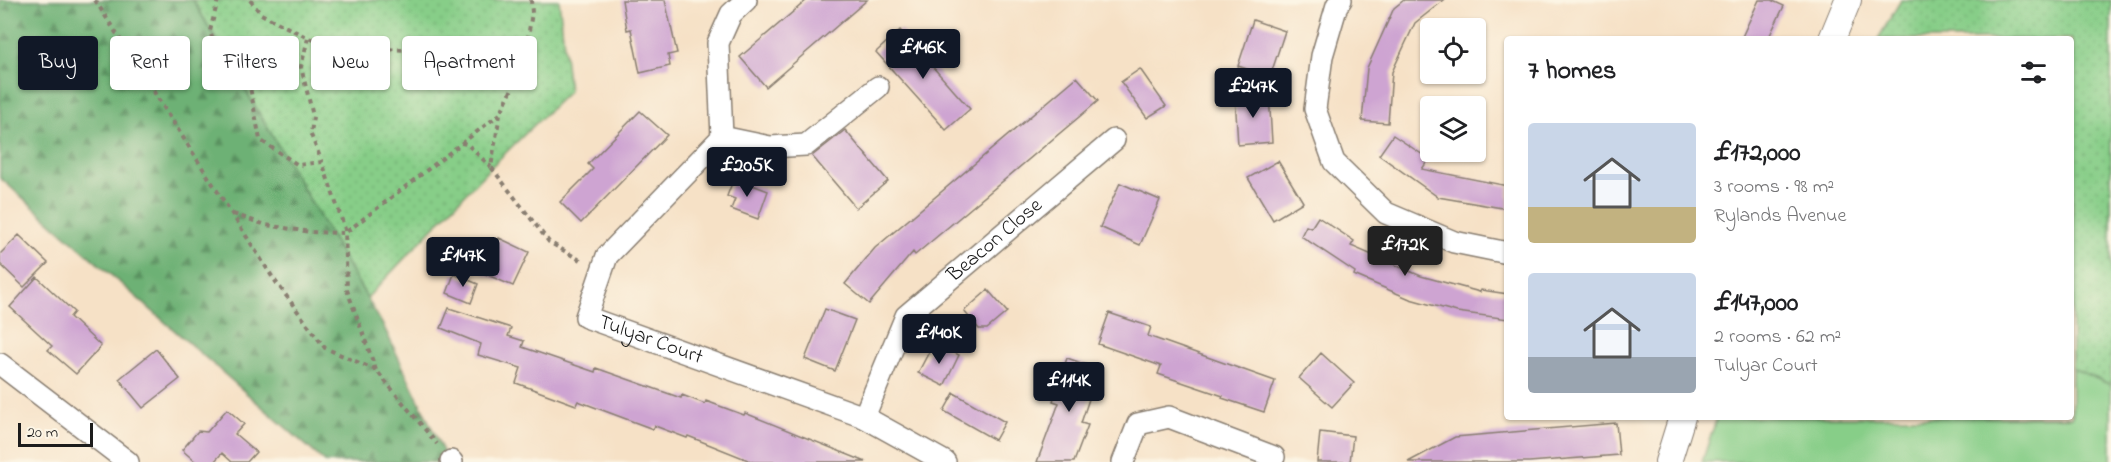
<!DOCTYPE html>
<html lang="en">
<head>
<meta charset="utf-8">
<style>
	:root { --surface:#fff; --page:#f6f6f6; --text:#202124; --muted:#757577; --accent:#111827 }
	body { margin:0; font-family:"Indie Flower",sans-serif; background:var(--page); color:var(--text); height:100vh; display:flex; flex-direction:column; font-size:22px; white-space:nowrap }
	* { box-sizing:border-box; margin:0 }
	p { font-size:20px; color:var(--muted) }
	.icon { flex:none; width:33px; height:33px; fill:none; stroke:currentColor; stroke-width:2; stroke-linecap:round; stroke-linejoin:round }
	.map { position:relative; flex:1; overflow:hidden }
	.side { position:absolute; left:1504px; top:36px; width:570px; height:384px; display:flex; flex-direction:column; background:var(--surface); border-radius:6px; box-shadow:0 2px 4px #0004 }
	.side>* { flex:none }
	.guide { position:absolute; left:18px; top:36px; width:570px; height:54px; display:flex; gap:12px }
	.fabs { position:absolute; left:1420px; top:18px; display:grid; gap:12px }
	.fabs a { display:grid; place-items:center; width:66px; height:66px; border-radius:6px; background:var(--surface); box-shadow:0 2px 4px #0004; font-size:30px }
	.scale { position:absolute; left:18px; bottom:15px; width:75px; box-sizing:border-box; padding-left:6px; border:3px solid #1c1c1c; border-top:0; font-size:16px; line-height:21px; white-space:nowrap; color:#1c1c1c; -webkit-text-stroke:4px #fcf5e5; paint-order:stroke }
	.price { position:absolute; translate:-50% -51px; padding:0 14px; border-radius:6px; background:var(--accent); color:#fff; font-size:20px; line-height:39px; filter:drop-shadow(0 2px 3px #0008) }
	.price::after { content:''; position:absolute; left:50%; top:36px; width:18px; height:14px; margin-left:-9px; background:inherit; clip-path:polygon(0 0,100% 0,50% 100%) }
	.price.selected { background:#222; color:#fff }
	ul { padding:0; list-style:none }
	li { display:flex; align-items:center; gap:18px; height:150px; padding:0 24px }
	li span { display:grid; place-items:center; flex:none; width:168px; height:120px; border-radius:6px; color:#555 }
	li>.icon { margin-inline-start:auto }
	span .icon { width:72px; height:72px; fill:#fffc; stroke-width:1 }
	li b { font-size:26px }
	h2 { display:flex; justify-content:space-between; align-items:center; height:72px; padding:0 24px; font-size:26px }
	.chip { padding:0 21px; border-radius:6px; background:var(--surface); box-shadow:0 2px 4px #0004; font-size:21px; line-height:54px }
	.chip.selected { background:var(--accent); color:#fff }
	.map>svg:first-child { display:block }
	.grass { fill:url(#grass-dots); stroke:#527552; stroke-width:1.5 }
	.forest { fill:url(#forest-firs); stroke:#446648; stroke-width:1.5 }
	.park { fill:#87ce88; stroke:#527552; stroke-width:1.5 }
	.building { fill:#cea4d2 }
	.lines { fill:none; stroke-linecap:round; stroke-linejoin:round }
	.minor-casing { stroke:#897e71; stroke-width:24 }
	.tertiary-casing { stroke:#897e71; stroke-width:28 }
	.path { stroke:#897e71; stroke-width:4; stroke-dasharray:4.5 4.5; stroke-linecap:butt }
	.minor { stroke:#fff; stroke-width:21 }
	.tertiary { stroke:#fff; stroke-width:26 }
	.labels { text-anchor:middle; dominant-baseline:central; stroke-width:5; stroke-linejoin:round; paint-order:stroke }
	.street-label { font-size:21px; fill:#1c1c1c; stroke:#fcf5e5 }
</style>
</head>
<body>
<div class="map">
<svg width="2111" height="462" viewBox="0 0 2111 462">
	<defs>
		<pattern id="grass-dots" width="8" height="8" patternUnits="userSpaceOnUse" patternTransform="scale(1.5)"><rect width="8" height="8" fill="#87ce88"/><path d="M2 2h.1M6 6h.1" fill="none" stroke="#74b075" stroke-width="1.8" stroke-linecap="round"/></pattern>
		<pattern id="forest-firs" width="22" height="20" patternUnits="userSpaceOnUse" patternTransform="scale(1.5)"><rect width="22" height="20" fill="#6db174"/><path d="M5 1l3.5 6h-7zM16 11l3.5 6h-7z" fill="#598f5e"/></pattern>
	</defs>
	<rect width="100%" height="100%" fill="#fcf5e5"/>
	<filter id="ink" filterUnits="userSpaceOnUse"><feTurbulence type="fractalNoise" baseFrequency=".0167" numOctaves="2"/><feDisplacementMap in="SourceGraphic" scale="12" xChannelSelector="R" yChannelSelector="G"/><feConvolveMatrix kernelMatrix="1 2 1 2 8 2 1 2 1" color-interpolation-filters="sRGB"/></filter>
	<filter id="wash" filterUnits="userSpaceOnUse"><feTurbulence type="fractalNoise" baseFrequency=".008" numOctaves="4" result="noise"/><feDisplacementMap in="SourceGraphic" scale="24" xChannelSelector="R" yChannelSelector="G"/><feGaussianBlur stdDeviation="1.35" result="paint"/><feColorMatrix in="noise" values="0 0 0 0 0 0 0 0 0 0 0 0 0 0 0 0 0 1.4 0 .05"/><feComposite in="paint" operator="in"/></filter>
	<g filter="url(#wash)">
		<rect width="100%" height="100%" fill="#f6e1c6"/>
		<path class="grass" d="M193 0H559L569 91 491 167 367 298Z
			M1901 0H2111V385L2072 368V39H1878Z"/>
		<path class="forest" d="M0 0H193L384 327 448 462H325L0 178Z"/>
		<path class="park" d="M2072 368 2111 385V462H1702L1717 417H2072Z"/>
		<g id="blocks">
			<path class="building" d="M622 0H665L677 53 668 55 670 66 640 73 631 29 627 30Z
				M807 0H867L766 87 740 57Z
				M1404 0H1444L1415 23 1392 72 1388 123 1362 121 1367 68 1394 8Z
				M1759 0H1771L1784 6 1768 39H1741Z
				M1253 20 1285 31 1270 77 1238 66Z
				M900 30 970 109 946 130 876 52Z
				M1140 69 1166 106 1147 118 1121 82Z
				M1077 77 1098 101 915 255 913 252 869 304 845 284 875 248Z
				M1269 94 1272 142 1238 145 1235 96Z
				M640 111 667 135 581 223 560 202 593 169 588 164Z
				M845 130 888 181 856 208 812 156Z
				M1393 135 1429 159 1422 169 1508 186V209L1438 197 1379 155Z
				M1278 161 1303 202 1273 220 1248 178Z
				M734 178 768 191 758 219 731 209 735 199 727 196Z
				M1120 183 1160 200 1140 245 1100 227Z
				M1318 217 1354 241 1351 246 1421 276 1480 292 1481 290 1508 294V319L1457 312 1410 299 1354 275 1355 272 1301 236 1306 226 1311 228Z
				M19 235 48 263 24 287 0 264V254Z
				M499 238 529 252 513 286 483 273Z
				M454 274 478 284 471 303 447 293Z
				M37 277 74 312 70 317 101 346 76 374 48 350 52 346 10 307Z
				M988 290 1007 312 987 329H979L964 311Z
				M449 308 511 328 508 336 524 341 522 347 595 372 596 368 681 398 682 395 705 404 706 401 744 415 745 413 866 462H753L688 436 687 438 655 426 653 429 578 401 576 405 516 383 521 368 478 355 481 344 441 328Z
				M825 309 855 320 835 371 805 359Z
				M1109 313 1151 327 1148 336 1275 381 1264 412 1222 398 1223 396 1158 374 1161 366 1098 344Z
				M937 344 959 355 944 386 918 373 930 350 933 351Z
				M156 349 180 379 143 408 119 379Z
				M1321 353 1354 383 1332 407 1299 378Z
				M1067 358 1099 369 1081 423 1088 425 1074 462H1037L1059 403 1053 401Z
				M954 393 1005 422 995 440 944 411Z
				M227 409 244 424 235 434 256 452 247 462H232L222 453 214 462H196L182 450 198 431 207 432Z
				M1616 423 1619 455 1529 462H1408L1455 437Z
				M1320 432 1353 436 1350 462H1317Z"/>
		</g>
	</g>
	<g filter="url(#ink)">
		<use href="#blocks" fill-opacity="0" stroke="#897e71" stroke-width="1.5"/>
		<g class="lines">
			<g class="minor-casing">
				<g id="minor">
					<path d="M1341 0 1337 5 1322 56 1315 109 1334 162 1386 213 1454 242 1508 253"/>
					<path id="s1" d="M878 87 806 145 770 147 722 137 607 256 586 317 864 417 945 462"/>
					<path d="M722 137 718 43 731 14 746 0"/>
					<path d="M0 364 128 462"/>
					<path id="s2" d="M864 417 906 316 1114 140"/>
					<path d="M451 461 452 462"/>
					<path d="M1123 462 1138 424 1169 417 1274 457"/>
				</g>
			</g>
			<g class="tertiary-casing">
				<path id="tertiary" d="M1832 39 1848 0
					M1668 462 1682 417"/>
			</g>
			<path class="path" d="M95 0 273 278 325 348 376 370 437 444
				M218 0 210 31 216 51 230 73 249 82 260 140 298 165 322 162 345 229 347 290 376 370
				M250 0 261 14 308 38 341 48 415 50 523 66 500 114 491 167 549 242 582 261
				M308 38 301 67 313 116 311 135 322 162
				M523 66 532 13 531 0
				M461 143 467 144 491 167
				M233 214 266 225 310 232 345 233 500 114"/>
			<use href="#minor" class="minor"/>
			<use href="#tertiary" class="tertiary"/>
		</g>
	</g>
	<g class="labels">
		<g class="street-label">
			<text stroke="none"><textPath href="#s2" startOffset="226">Beacon Close</textPath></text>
			<text stroke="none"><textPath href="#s1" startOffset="476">Tulyar Court</textPath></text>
		</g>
	</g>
</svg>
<div class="fabs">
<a><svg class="icon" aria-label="locate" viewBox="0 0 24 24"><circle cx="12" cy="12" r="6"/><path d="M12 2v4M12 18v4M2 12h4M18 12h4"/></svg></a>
<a><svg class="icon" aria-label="layers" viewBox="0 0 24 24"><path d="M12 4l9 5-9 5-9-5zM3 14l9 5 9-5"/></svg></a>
</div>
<div class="scale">20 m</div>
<b class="price" style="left:923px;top:80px">£146K</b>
<b class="price" style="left:1253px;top:119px">£247K</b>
<b class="price" style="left:747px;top:198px">£205K</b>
<b class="price selected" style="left:1405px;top:277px">£172K</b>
<b class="price" style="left:463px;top:288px">£147K</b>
<b class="price" style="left:939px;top:365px">£140K</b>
<b class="price" style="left:1069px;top:413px">£114K</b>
<div class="guide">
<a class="chip selected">Buy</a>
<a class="chip">Rent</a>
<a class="chip">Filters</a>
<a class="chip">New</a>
<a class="chip">Apartment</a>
</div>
<section class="side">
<h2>7 homes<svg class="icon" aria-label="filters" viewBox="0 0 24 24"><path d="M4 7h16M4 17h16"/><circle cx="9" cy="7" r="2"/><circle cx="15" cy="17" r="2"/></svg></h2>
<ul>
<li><span style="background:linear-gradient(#c9d6e8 70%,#c2b280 0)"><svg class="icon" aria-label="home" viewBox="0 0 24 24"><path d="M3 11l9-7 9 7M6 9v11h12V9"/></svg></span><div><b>£172,000</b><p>3 rooms · 98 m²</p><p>Rylands Avenue</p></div></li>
<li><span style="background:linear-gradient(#c9d6e8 70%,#9aa5b1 0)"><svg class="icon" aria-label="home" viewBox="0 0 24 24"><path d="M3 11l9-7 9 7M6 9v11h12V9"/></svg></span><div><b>£147,000</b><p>2 rooms · 62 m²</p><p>Tulyar Court</p></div></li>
</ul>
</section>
</div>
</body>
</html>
